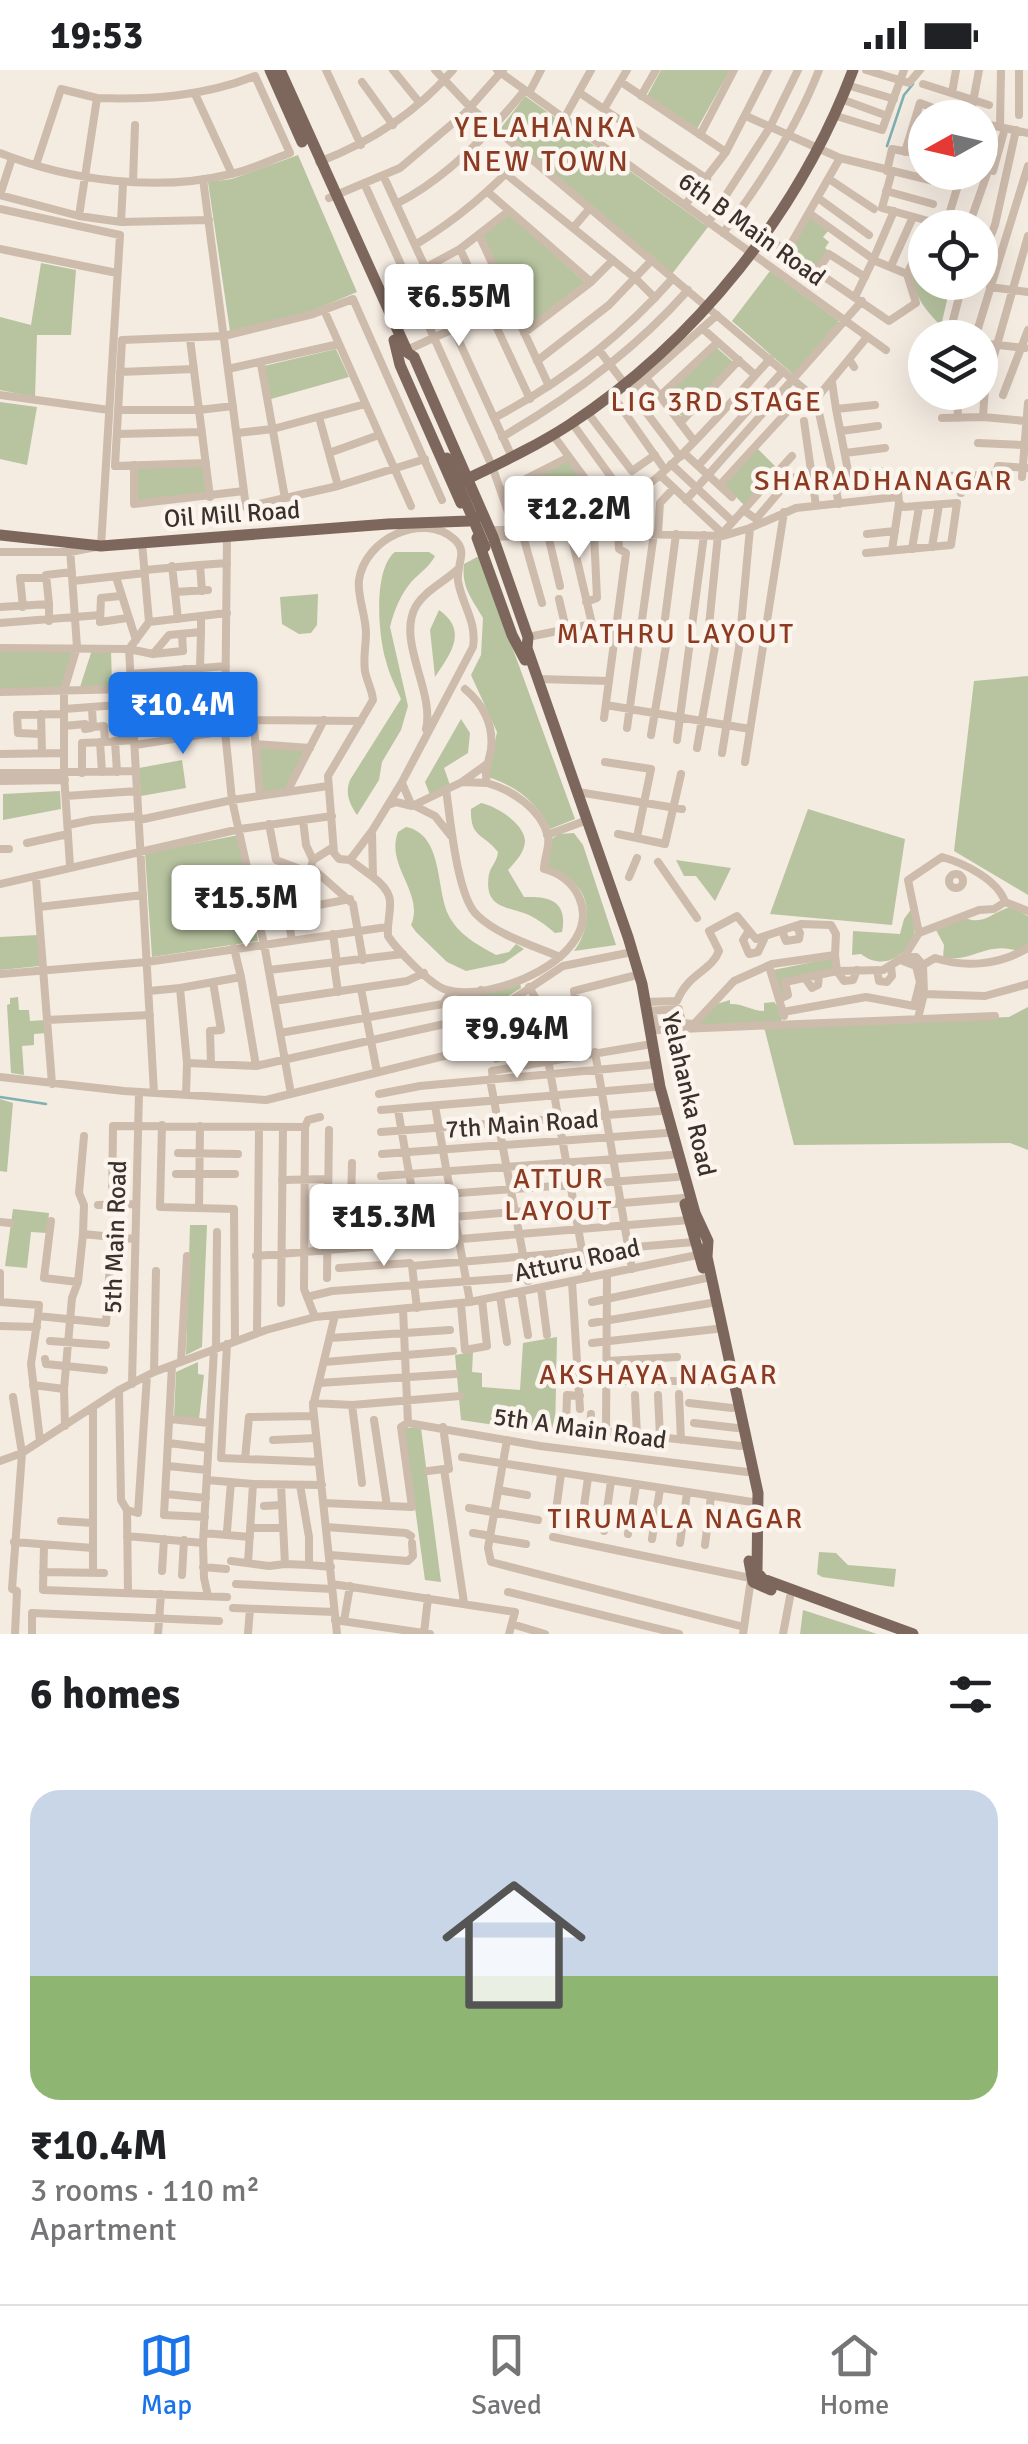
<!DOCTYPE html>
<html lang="en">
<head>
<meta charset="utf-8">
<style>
	:root { --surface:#fff; --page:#f6f6f6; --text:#202124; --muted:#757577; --line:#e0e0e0; --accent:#1a73e8 }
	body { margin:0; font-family:Signika,sans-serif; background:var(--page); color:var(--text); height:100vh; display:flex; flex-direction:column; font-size:38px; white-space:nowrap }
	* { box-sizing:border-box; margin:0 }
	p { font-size:32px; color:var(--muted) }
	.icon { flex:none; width:55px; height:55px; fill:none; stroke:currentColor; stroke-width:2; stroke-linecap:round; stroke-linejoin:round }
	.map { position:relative; height:1564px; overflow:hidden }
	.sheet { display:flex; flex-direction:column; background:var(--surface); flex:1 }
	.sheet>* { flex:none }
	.needle { width:65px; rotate:262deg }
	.controls { position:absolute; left:908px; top:30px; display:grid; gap:20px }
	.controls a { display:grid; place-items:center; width:90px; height:90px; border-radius:50%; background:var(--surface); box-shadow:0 10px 40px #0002; font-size:50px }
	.price { position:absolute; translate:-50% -85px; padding:0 22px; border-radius:10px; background:#fff; color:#222; font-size:32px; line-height:65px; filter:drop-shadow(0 2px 5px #0008) }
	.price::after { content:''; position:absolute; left:50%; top:60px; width:30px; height:22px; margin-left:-15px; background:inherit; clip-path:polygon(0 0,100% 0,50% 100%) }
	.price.selected { background:var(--accent); color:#fff }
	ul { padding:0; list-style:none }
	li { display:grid; align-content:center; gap:20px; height:530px; padding:0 30px }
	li+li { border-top:2px solid var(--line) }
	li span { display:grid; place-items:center; height:310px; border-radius:30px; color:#555 }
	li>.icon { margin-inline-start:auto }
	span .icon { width:180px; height:180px; fill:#fffc; stroke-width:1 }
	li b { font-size:42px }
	h2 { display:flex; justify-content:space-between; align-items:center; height:120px; padding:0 30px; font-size:42px }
	.status { display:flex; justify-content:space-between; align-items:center; height:70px; padding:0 50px; background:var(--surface); direction:ltr }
	.status svg { height:28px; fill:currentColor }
	.dock { display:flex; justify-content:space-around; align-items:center; height:140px; border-top:2px solid var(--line); background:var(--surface); font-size:28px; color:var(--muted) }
	.dock a { display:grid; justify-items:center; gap:5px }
	.dock .selected { color:var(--accent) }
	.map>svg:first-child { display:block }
	.green { fill:#b8c4a0 }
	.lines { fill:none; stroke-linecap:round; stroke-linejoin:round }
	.stream { stroke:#7fb0b2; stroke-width:2.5 }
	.minor { stroke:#cdbbac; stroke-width:8 }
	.major { stroke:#7d675c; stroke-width:11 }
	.major-bridge { stroke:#7d675c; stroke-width:11 }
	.labels { text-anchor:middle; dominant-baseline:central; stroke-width:9; stroke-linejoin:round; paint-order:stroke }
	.street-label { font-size:25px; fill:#3b302b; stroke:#fbf5ee }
	.neighbourhood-label { font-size:28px; letter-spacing:2.5px; fill:#8c3b22; stroke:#fbf5ee }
	.quarter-label { font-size:30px; letter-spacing:2.5px; fill:#8c3b22; stroke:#fbf5ee }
</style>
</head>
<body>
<div class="status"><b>19:53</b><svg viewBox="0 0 49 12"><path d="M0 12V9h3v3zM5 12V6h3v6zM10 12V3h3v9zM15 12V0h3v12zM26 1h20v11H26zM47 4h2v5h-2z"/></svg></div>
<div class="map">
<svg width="1028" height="1564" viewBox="0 0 1028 1564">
	<rect width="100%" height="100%" fill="#f4ebe1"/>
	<path class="green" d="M661 0H730L697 59 647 26Z
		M525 26 708 157 672 204 501 58Z
		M298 85 357 222 312 241 230 261 208 112 232 109Z
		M509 144 585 212 526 257 482 164Z
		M811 146 829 160 823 167 829 172 825 178 829 181 816 198 790 180Z
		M41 193 76 200 71 265H37L35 327 0 320V247L31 255Z
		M770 201 839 251 794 305 732 251Z
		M925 201V212L951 213 941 256C925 240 915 227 911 204Z
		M716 277 733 292 681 346 665 326Z
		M336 279 349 307 271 329 264 296Z
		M0 332 37 337 27 395 0 389Z
		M758 379 778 399 744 435 724 415Z
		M569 391 589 420 578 426 510 430 505 421Z
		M206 393 210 427 134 434V395Z
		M395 482H429L435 486C430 496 421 502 412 511 401 524 394 540 390 557L408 636 401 660 382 692 379 710 357 745C349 733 345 723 350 710L401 629C396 617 389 604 386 591 378 566 373 499 395 482Z
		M479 486 575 749 550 759C537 732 516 716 488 707L497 662 471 605 481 585 483 548C473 530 461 518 464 494Z
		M318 524 317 555 311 563 299 564 282 554 280 527Z
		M439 540C469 561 450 584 435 607L430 560Z
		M75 579 63 618 0 619V581Z
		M92 580H111L112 616 80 617Z
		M1028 606V825L954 781 974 611Z
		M222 626V660L170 669 168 633Z
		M461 649 470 663 468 683 444 698 450 715 430 725 425 712Z
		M255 674 310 678 287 722 260 726Z
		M182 690 186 718 141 726 139 698Z
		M60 721 61 739 3 750V724Z
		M481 733C496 736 524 753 525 771 525 782 515 792 508 800L524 827C550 826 568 831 562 862L555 863C547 856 539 850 529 845 508 836 483 839 489 804 491 796 497 792 498 782 483 763 470 768 471 739Z
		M808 739 905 769 892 855 770 844Z
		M406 757C443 764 436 818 448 844 457 864 478 875 496 885L509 882 516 874 524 879 504 893 466 901 447 892 416 862 411 855C425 823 385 796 398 762Z
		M574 763 583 775 616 875 574 881C588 862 594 831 574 813 566 805 554 802 546 795L550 770 559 764Z
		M239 765 258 871 152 887 145 783Z
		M676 790 731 798 715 831 696 806H684Z
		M1011 837 1028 846V876L1018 881C986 871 975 892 943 888L944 875 936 860 965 848C985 856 993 841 1011 837Z
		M912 838C913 846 916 857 914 864 906 889 881 900 861 884L852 885 853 861 900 864 904 849Z
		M38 865 40 896 0 900V867Z
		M833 888 834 900 789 912 791 923 781 926 773 900Z
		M520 912 521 918 507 927 485 953 469 940 480 925Z
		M18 927 19 940H29L30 951 46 950 47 963 34 964V975L22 976 24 1005 11 1003 7 935 10 934V928Z
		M730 930V934C742 933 752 941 764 941V933L774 932 779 938 782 952 695 957 713 935Z
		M517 934 545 980 495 993 482 975Z
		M1028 937V1080L1010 1073 794 1075 764 957 1009 947Z
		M0 1029 13 1033 7 1102 0 1101Z
		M13 1139 49 1143 47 1163 31 1162 27 1198 5 1196Z
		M190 1155H207L202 1277 186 1285Z
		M557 1267 555 1364 461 1350 455 1285 473 1282 472 1302 482 1303V1317L520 1320 523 1273Z
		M198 1292V1304L204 1305 199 1349 174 1347 176 1302Z
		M404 1358H421L441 1512 425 1510Z
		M819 1482 836 1483 848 1495 896 1499 894 1517 822 1507 817 1504Z
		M803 1540 868 1561 877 1564H800Z"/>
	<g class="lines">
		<path class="stream" d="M887 76 904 25 913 14
			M0 1027 46 1034"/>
		<path class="minor" d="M326 0 361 75
			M393 0 419 32
			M435 0 471 38 816 329 839 434
			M497 0 886 280
			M866 0 909 13 920 0
			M362 12 393 55
			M621 12 726 82
			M923 14 989 35
			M847 15 894 29
			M529 23 541 0
			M580 23 707 109
			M952 23 956 0
			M195 24 232 104
			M641 26 656 0
			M841 29 882 44
			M604 39 627 0
			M833 45 882 60 904 0
			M1019 45V0
			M746 46 840 88 958 117
			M565 47 591 0
			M934 48 936 39 967 48
			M970 48 979 0
			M980 53 1028 63
			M1000 57 1001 0
			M700 65 734 0
			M905 82 920 33 936 39
			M0 83C70 111 157 122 231 104 251 100 270 90 290 83L255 6C204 26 152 30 97 28L79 146
			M12 88 0 125 79 146 121 152 209 150
			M319 92C371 72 416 43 453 0
			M36 95 61 19 97 28
			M887 101 892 79 925 85
			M892 101 882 138 932 152 930 158
			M993 101 1005 58
			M506 104 635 208 655 228
			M383 105 512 387
			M203 109 246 437 338 416 425 389
			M829 109 874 139
			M133 112 135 55
			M364 113 492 396 514 459
			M886 121 933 134
			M489 123 591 212
			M329 128 400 98 465 43 503 0
			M818 128 869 165
			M396 134C446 109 490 63 525 20
			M685 135 726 82 768 0
			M0 139 120 165 101 476 70 482H0
			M894 141 873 190 907 204 925 199
			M809 143 873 189
			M949 146 975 158
			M121 152 123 113
			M708 153 770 57 798 0
			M573 158 590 138
			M945 158 962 102
			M968 158 987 104 980 102
			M723 163C761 113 796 59 819 0
			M479 165 549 316
			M763 165 889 251 916 233 907 204 925 167
			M415 175C458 149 491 120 525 84
			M0 179 117 203
			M460 179 530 329
			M787 181 840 88
			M980 192 995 155 1016 60
			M891 196 913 147
			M425 198 460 179 509 141
			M817 201 829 184 865 207
			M990 217 1028 222
			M855 227 873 190
			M324 240 411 436
			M702 258 755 305
			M524 263 591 212 613 190
			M953 268 952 254 963 212
			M975 268 1028 96
			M190 269 210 427
			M980 273 1025 278
			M407 280 453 259
			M599 280 680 387
			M849 289 867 267
			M537 291 609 235 652 190
			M261 294 285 428
			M228 299 339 274
			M120 302 194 299
			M647 309 694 371
			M832 312 836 339
			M630 322 717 245
			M957 322 958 348
			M611 323 665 400
			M0 325 109 340
			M1003 325 1028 260
			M660 326 718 272
			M816 329 849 289 854 297
			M118 340H199L233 336
			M587 342 632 401 655 385
			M319 347 338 416
			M983 347 985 317 1028 166
			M494 348C563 312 622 266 673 208
			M942 348 983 347 1025 351
			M804 351 816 436
			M572 353 627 429
			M680 353 739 290
			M841 361 878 356
			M237 363 273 359 365 334
			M117 364 202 362
			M553 365 609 441
			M502 367C571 327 636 279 688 220
			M978 373 1023 375
			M329 383 379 365
			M684 383 732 427
			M845 383 885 378
			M206 393 115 396 122 270 224 266 313 244 353 229 442 430
			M671 394 732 451
			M134 395V434L244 421
			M698 396 783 301
			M660 405 722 463
			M849 406 836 339 875 335
			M944 406 996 405 998 396 1028 398
			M844 407 887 401
			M960 407 961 423
			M1022 407 1028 333
			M720 415 806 321
			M502 421 569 387
			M686 430 862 231
			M507 434 578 430 594 421
			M743 440 756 449 792 407
			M490 460C520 459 556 462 584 453 648 434 724 339 770 289
			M658 463 660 433 674 418
			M867 464 895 461
			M548 465 560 516
			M523 466 542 533
			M720 466 792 386
			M227 467 225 661 232 730 264 874 291 1024
			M493 467 594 463 723 466 750 458 796 438 897 427
			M932 477 939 435
			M70 478 77 577 64 620V704L70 796
			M912 479 919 437
			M892 480 899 433
			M866 483 951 475 957 433 904 437 899 433 897 409
			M200 495 227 493
			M172 496 175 522 208 520
			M145 500 200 495 202 521
			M116 507 136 570
			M73 511 145 503
			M175 522 178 549
			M120 526 101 528 100 552 127 548
			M559 529 566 559
			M586 532 597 528 594 463
			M49 534 46 505 72 502
			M0 537 49 534V551
			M23 537 20 508H46
			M149 552 227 543
			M0 553 100 545
			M709 556 718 465
			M528 567 592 554 570 460
			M0 578 129 579 153 584 183 581 182 564
			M129 579 154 1023
			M129 579 149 552 142 473
			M153 584 169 565 201 562V546
			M200 598 201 562
			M185 599 188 627
			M154 602 157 629
			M131 604 226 596
			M538 609 609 611
			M0 622 131 619
			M226 635 252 634 260 726
			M606 635 750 659
			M92 638 93 657 104 656 105 672 134 670
			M64 639 132 634
			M41 644 42 683
			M150 645 148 630 226 623
			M133 647 167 643 165 629
			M604 648 626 483 619 479 618 463
			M253 650 361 651
			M64 656 85 654V659L91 658
			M627 658 654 463
			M426 659C435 621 396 571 416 536 425 521 444 512 457 500
			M134 662 170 659
			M41 664 18 663 17 645 64 644
			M651 665 668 564 664 556 676 464
			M677 670 704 465
			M115 671 117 702
			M100 672 102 702
			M255 674 310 678
			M135 675 225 661
			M697 678 717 565
			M722 683 739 578 750 458
			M0 684 64 683
			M605 692 651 699 637 767
			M745 692 784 442
			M0 703 136 701
			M82 703V673L105 672
			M0 711 65 710
			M462 712 487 694
			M402 713 411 734 435 746 451 766
			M446 719C450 747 457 827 477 845 497 865 534 876 560 887
			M287 722 324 650
			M578 722 682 739
			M66 726 137 721
			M388 735 396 732 412 736 462 712 487 713
			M139 750 232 730 328 716
			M303 750 306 775 313 790
			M269 754 276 790 308 802 316 801
			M68 755 92 750 139 746
			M372 763 373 807C401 828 386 840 388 866 397 880 429 913 444 919 489 935 606 887 579 827 572 812 559 803 544 799 544 788 550 778 548 766 541 739 512 720 487 713 484 700 489 692 491 679 494 655 483 634 465 619
			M618 764 665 774 681 704
			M547 765 582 752
			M27 773 68 764
			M332 778 313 790 311 797 353 834 363 890
			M0 779H9
			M350 790 372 761 402 712 473 577C477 551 462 535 458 511 456 494 469 482 454 469 423 442 365 468 359 510 357 527 366 545 366 563 366 575 363 588 365 601 367 612 372 619 373 630L328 706 334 783 339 789 350 790 373 807
			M658 792 697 848
			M949 811a7 7 0 1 1 14 0a7 7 0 1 1-14 0Z
			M629 807 637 788
			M36 808 52 1014
			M0 814 240 759 332 746
			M253 824 282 818 292 870
			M39 837 143 825
			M287 841 350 829
			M782 861 786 871 799 869 800 863 796 856
			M748 862 743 870 749 884 758 882 765 867
			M919 863 979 840 994 839 1005 832
			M333 864 337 893
			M835 885 837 901 844 911 853 910 857 900
			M904 887 919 863 908 810 942 787C964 793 998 810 1005 832L1028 841
			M334 894 338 922
			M923 895 935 888C966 898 999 895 1028 878
			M769 896 784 946
			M269 900 403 884
			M877 900 879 911 887 912 892 906 891 896
			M0 904 147 892 387 857
			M241 907 256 996
			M805 908 812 918 818 915 819 905
			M529 917 559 968
			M180 918 241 907 234 878
			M361 919 377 1002
			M149 921 180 918 187 993 256 996 458 951 481 920
			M924 924 985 926 1028 914
			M779 929 788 925 785 912 837 901 883 900 904 887H916L923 895 924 924 918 948
			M274 931 407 911 424 903
			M645 932 677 931C689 902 711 902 719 881L709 861 737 846 756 869 801 854 831 855 836 864 835 885 772 894 734 911 694 954 682 953 679 939 647 941
			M652 941 656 960 995 946
			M783 942 866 927 914 936 920 912 916 896 903 891
			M47 950 150 945
			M458 951 476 971
			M280 963 443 934 452 921
			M582 966 574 921 633 906
			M595 982 632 1199
			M548 990 587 1208
			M211 994 210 961 221 960 213 912
			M0 1007 124 1021 266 1030 464 981 509 932 563 896 632 882
			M490 1009 528 1211
			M493 1009 492 1001 646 975
			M379 1024 420 1016 650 995
			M186 1025 187 993
			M435 1036 470 1232
			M381 1040 654 1017
			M398 1040 421 1172
			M162 1055 160 1137 234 1139 235 1271
			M381 1062 660 1041
			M178 1083 238 1084
			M382 1084 666 1063
			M176 1104H235
			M381 1106 671 1085
			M282 1110 328 1109
			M351 1131 677 1107
			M98 1135 136 1134
			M112 1135 113 1056 305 1057
			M199 1138 200 1056
			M51 1151 44 1208 78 1212
			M0 1152 10 1153
			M340 1152 417 1150 683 1128
			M83 1164 134 1169
			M350 1178 352 1093
			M256 1186 689 1150
			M412 1196 417 1238
			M339 1198 410 1193 412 1196 694 1172
			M0 1203V1227
			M327 1208 329 1060
			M572 1212 580 1339
			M541 1218 547 1265
			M521 1222 528 1265
			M500 1226 507 1272
			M307 1227 332 1221 527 1207
			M0 1232 39 1235 38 1246
			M592 1232 706 1208
			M281 1233 283 1058
			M461 1234 465 1280 487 1276 482 1230
			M335 1245 313 1336 337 1564
			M315 1247 304 1219 305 1057 308 1050 320 1047
			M592 1253 711 1233
			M0 1256 37 1257
			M257 1263 259 1059
			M330 1268 450 1260
			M50 1271 106 1275
			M592 1273 716 1259
			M227 1274 221 1388 319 1392
			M216 1278 217 1162
			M45 1289 46 1294 104 1300
			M607 1291 677 1287
			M181 1292 187 1186
			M325 1292 453 1281
			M172 1296 164 1445 205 1447
			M154 1302 156 1201
			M560 1302H579
			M606 1311H727
			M319 1313 455 1304
			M132 1314 139 1022
			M33 1315 64 1319
			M119 1320 121 1430 127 1440 128 1523
			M679 1324 681 1370
			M635 1325 637 1365
			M658 1325 660 1367
			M580 1326 567 1325 566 1357 741 1376
			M13 1327 22 1383 12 1519 17 1521 15 1564
			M313 1333 352 1335 460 1326
			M689 1333 732 1338
			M352 1335 362 1413
			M93 1337V1503
			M170 1349 209 1353
			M374 1350 387 1436
			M408 1353 540 1376 747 1402
			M694 1353 737 1358
			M65 1356 64 1319 72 1228 78 1212 83 1164 84 1135 79 1123 84 1066
			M443 1357 449 1399H444L464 1533
			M590 1360 591 1344
			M606 1361 607 1204
			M273 1370 316 1368
			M507 1370 488 1478 491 1492 744 1557
			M40 1371 31 1294 38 1246 106 1253 112 1166
			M169 1373 208 1378
			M462 1387 752 1432
			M245 1389 249 1347 314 1346
			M0 1391 22 1383 119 1320 154 1302 266 1260 315 1247 470 1232 702 1184
			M168 1396 207 1400
			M428 1401 444 1399
			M207 1410 253 1414 322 1415
			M281 1415 285 1494 309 1495
			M300 1415 309 1467V1495L331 1497
			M498 1420 527 1425
			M166 1424 206 1428
			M324 1433 412 1437 401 1357 408 1353 403 1239
			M264 1436 282 1435
			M469 1438 538 1450
			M127 1440 138 1443 147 1306
			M61 1451 93 1453
			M554 1455 561 1404
			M326 1457 406 1463 411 1466
			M581 1457 588 1408
			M250 1458H282
			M227 1461 231 1412
			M604 1461 611 1411
			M204 1463 250 1467
			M473 1463 491 1466
			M628 1464 636 1415
			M127 1466 203 1473
			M553 1467 750 1508
			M490 1468 526 1474
			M652 1469 660 1419
			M14 1472 93 1478
			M680 1473 687 1423
			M44 1475 43 1520 227 1527
			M705 1475 711 1426
			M330 1485 408 1491 413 1486 412 1473
			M231 1491 269 1496 285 1494
			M248 1493 253 1414
			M203 1497 226 1499
			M162 1501 164 1469
			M43 1502 104 1503
			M182 1505 184 1470
			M236 1514 332 1519
			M332 1514 515 1542 509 1564
			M508 1522 679 1564
			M208 1526 204 1508 203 1473 214 1279
			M233 1538 334 1542
			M335 1550 430 1564
			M344 1551 350 1516
			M512 1554 545 1564
			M248 1563 250 1539
			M424 1563 428 1528
			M32 1564V1543L219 1551
			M158 1564 161 1524
			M743 1564 751 1509
			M783 1564 790 1527"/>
		<path class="major" d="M270 0 302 72
			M280 0 408 283 414 287 493 467 528 567 527 578 628 867 642 914 660 1017 695 1143 708 1171 707 1187 758 1423 757 1502 763 1509 913 1564
			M394 270 400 295 461 433
			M461 412C498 394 535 377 569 355 696 272 800 141 853 0
			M0 465 101 476 388 454 469 451 478 447
			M477 468 512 565 525 590
			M685 1134 703 1198
			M749 1491 753 1512 771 1520"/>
		<path class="major-bridge" d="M447 388 485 477"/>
	</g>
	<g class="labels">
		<g class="street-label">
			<text transform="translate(752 159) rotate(36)">6th B Main Road</text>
			<text transform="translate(232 444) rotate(-4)">Oil Mill Road</text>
			<text transform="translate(689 1024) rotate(77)">Yelahanka Road</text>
			<text transform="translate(522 1054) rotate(-4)">7th Main Road</text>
			<text transform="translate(115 1167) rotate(-88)">5th Main Road</text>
			<text transform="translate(577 1190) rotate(-12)">Atturu Road</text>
			<text transform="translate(580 1358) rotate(8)">5th A Main Road</text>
		</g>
		<g class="neighbourhood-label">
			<text x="717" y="332">LIG 3RD STAGE</text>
			<text x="884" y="411">SHARADHANAGAR</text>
			<text x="676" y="564">MATHRU LAYOUT</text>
			<text x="559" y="1109">ATTUR<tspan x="559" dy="32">LAYOUT</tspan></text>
			<text x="659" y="1305">AKSHAYA NAGAR</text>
			<text x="676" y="1449">TIRUMALA NAGAR</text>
		</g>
		<g class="quarter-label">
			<text x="546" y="57">YELAHANKA<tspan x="546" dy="34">NEW TOWN</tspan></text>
		</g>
	</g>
</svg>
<div class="controls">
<a><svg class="needle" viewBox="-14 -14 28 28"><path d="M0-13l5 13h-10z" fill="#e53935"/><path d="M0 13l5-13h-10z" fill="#757577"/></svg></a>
<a><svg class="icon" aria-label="locate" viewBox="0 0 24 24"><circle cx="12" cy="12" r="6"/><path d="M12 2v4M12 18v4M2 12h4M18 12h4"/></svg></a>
<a><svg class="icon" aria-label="layers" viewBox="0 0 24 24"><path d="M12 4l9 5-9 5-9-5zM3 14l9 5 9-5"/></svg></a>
</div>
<b class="price" style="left:459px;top:279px">₹6.55M</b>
<b class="price" style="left:579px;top:491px">₹12.2M</b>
<b class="price selected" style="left:183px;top:687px">₹10.4M</b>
<b class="price" style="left:246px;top:880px">₹15.5M</b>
<b class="price" style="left:517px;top:1011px">₹9.94M</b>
<b class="price" style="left:384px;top:1199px">₹15.3M</b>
</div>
<section class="sheet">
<h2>6 homes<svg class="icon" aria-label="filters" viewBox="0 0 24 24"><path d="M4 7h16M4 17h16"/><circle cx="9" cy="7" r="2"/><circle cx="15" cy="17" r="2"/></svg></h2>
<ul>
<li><span style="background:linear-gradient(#c9d6e8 60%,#8fb573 0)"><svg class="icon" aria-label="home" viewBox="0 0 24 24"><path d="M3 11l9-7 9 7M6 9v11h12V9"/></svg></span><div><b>₹10.4M</b><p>3 rooms · 110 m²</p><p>Apartment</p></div></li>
</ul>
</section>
<nav class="dock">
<a class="selected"><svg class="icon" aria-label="map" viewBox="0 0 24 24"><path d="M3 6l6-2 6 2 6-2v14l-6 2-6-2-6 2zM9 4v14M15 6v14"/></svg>Map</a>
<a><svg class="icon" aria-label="saved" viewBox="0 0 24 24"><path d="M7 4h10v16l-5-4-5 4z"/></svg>Saved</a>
<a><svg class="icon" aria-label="home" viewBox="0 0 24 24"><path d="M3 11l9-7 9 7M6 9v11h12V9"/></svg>Home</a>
</nav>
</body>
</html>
